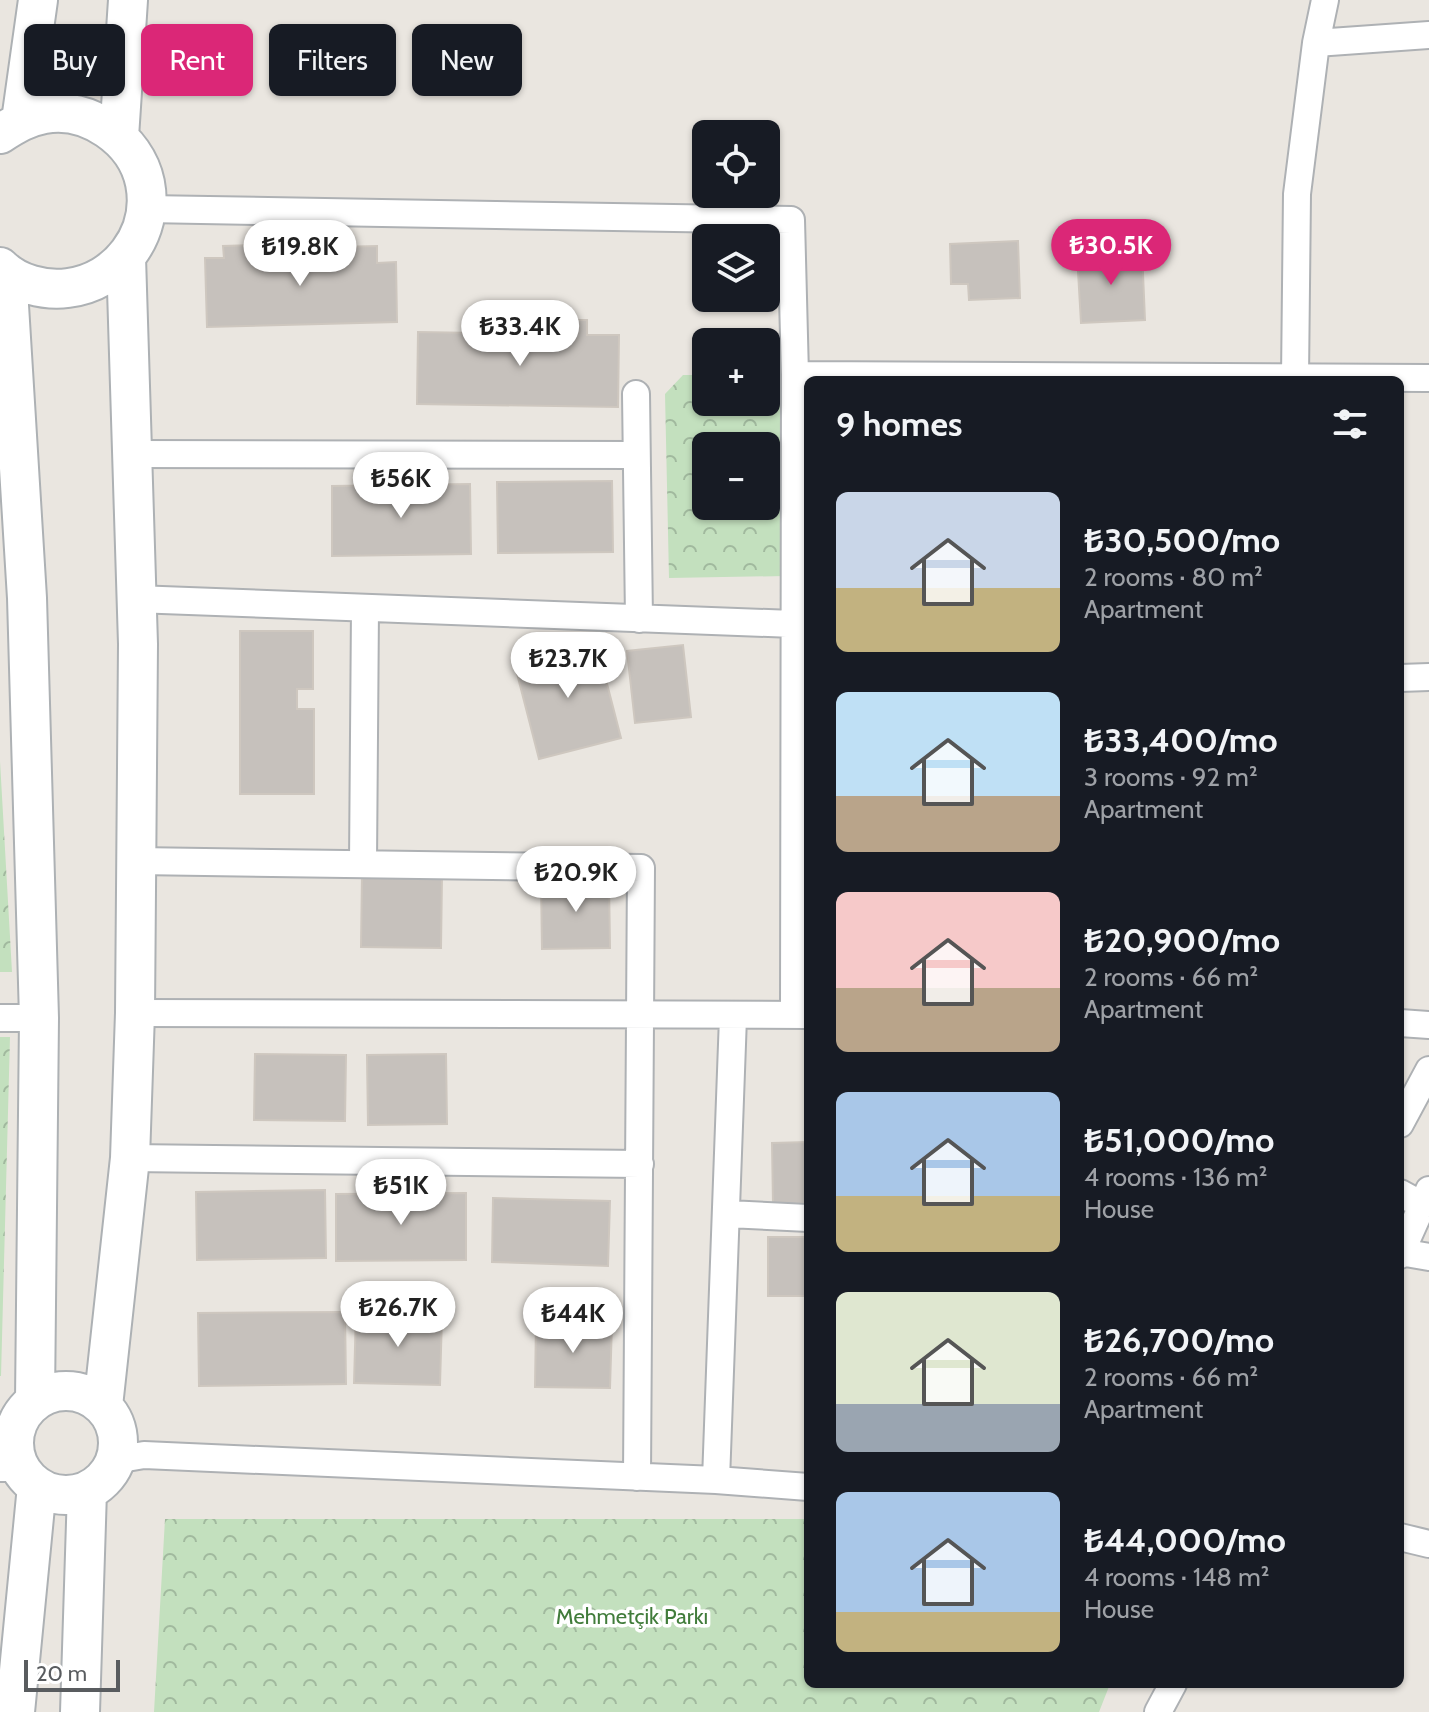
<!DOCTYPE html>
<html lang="en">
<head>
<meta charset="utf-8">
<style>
	:root { --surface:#171b24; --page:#20242c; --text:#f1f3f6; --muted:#9ea1a6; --accent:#db2777 }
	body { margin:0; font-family:Cabin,sans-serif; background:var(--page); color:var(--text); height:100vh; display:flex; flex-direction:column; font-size:30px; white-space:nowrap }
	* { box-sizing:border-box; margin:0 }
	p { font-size:26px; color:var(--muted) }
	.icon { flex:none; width:44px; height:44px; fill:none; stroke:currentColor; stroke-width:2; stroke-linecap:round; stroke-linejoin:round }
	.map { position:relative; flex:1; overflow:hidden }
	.side { position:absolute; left:804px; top:376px; width:600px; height:1312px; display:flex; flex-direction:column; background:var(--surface); border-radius:12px; box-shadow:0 2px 6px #0004 }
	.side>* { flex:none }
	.guide { position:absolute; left:24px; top:24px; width:660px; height:72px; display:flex; gap:16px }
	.fabs { position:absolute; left:692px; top:120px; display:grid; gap:16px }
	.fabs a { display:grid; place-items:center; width:88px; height:88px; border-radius:12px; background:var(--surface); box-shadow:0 2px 6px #0004; font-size:40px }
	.scale { position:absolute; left:24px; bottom:20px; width:96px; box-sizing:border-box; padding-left:8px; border:4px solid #595c5f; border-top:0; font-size:22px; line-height:28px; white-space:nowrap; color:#595c5f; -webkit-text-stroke:6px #fff; paint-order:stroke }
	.price { position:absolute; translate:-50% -68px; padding:0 18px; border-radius:28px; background:#fff; color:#222; font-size:26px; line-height:52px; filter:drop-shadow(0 2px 4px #0008) }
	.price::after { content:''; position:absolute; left:50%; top:48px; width:24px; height:18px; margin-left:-12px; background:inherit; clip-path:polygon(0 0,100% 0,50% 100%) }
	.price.selected { background:var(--accent); color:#fff }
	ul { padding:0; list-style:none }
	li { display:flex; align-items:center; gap:24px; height:200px; padding:0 32px }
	li span { display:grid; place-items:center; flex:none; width:224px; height:160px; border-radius:12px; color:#555 }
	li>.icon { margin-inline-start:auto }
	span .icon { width:96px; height:96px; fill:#fffc; stroke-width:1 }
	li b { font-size:34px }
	h2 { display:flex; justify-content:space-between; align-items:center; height:96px; padding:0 32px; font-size:34px }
	.chip { padding:0 28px; border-radius:12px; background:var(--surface); box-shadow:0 2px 6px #0004; font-size:28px; line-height:72px }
	.chip.selected { background:var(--accent); color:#fff }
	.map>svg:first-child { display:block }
	.park { fill:url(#park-crowns); fill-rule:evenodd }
	.building { fill:#c6c1bc; stroke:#cec7bf; stroke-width:2 }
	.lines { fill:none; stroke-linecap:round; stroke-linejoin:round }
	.street-casing { stroke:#aeb1b4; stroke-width:30 }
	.secondary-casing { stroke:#adb1b4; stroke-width:42 }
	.street { stroke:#fff; stroke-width:26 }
	.secondary { stroke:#fff; stroke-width:38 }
	.labels { text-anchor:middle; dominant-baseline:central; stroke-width:7; stroke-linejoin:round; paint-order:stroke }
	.park-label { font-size:22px; fill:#417c3b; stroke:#fff }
</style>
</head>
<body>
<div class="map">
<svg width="1429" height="1712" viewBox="0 0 1429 1712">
	<defs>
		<pattern id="park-crowns" width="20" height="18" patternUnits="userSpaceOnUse" patternTransform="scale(2)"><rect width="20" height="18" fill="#c3e0be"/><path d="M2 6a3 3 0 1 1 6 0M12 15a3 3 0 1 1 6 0" fill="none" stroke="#a1b99e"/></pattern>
	</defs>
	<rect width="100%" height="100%" fill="#eae6e0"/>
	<path class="park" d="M766 374H789L785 576 669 578 665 394 683 375H706V402H766ZM706 446H766V506H706Z
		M0 761 12 972H0Z
		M0 1037H10L1 1376H0Z
		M165 1519H808V1684H1110L1099 1712H154Z"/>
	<path class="building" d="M1018 241 1020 298 969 300 968 284H951L950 244Z
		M255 245V259L296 258V248L377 246V263L396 262 397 322 207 327 205 258H224L223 246Z
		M1142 250 1145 320 1081 323 1077 254Z
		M548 320H587V335H619L618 407 417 404 418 332 547 334Z
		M612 481 613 552 498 553 497 482Z
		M470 484 471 554 332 556V486Z
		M240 631H313V689H297V709H314V794H240Z
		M596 641 621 738 539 759 514 662Z
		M683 645 691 717 635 723 627 651Z
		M362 874 442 876 441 948 361 947Z
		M609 880 610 948 542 949 541 881Z
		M255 1054 346 1055 345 1121 254 1120Z
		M446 1054 447 1124 368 1125 367 1055Z
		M808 1142V1203L773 1204 772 1143Z
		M325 1190 326 1258 197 1260 196 1192Z
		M466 1193V1260L336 1261V1194Z
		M493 1198 610 1201 608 1266 492 1262Z
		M768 1237H808V1296H768Z
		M345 1312 346 1384 199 1386 198 1313Z
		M356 1313 442 1316 440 1385 354 1383Z
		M536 1322 612 1323 610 1388 535 1387Z"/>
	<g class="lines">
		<g class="street-casing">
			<path id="street" d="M1316 43 1429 35
				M146 209 791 220 795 375 794 1015
				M795 375 1429 378
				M1295 378 1297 194 1316 43 1325 0
				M636 394 639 619
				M132 454 635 455
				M135 599 793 624
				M1400 678 1429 677
				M136 861 641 868 637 1477
				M363 864 365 608
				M135 1013 808 1015
				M0 1018H39
				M1400 1023 1429 1025
				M1400 1124 1429 1070
				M130 1158 640 1164
				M1400 1193 1422 1205
				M728 1214 808 1218
				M1400 1252 1429 1257
				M1400 1255 1429 1190
				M0 1432H14
				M115 1460 144 1455 716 1480 808 1487
				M0 1468H20
				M716 1480 733 1017
				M1400 1537 1429 1544
				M1158 1712 1173 1684"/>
		</g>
		<g class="secondary-casing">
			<path id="secondary" d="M21 121 38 0
				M0 134C14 125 27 117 44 114 88 106 136 139 145 183 155 234 118 282 68 288 44 291 17 284 0 267
				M119 137 128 0
				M7 273 27 598 39 1018 35 1400
				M14 1443a52 52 0 1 1 104 0a52 52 0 1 1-104 0Z
				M103 1406 130 1158 135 1013 138 644 126 257
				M15 1712 37 1486
				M80 1712 87 1491"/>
		</g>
		<use href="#street" class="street"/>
		<use href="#secondary" class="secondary"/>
	</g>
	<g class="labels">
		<g class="park-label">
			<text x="632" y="1616">Mehmetçik Parkı</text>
		</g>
	</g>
</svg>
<div class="fabs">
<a><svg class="icon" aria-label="locate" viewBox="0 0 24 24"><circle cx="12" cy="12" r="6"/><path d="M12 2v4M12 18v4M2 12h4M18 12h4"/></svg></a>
<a><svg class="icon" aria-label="layers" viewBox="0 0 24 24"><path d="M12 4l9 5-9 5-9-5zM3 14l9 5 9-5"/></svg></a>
<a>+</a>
<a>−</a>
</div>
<div class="scale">20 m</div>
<b class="price selected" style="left:1111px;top:287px">₺30.5K</b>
<b class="price" style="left:300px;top:288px">₺19.8K</b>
<b class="price" style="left:520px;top:368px">₺33.4K</b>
<b class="price" style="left:401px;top:520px">₺56K</b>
<b class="price" style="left:568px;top:700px">₺23.7K</b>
<b class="price" style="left:576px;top:914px">₺20.9K</b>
<b class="price" style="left:401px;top:1227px">₺51K</b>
<b class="price" style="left:398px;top:1349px">₺26.7K</b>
<b class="price" style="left:573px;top:1355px">₺44K</b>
<div class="guide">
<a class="chip">Buy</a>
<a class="chip selected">Rent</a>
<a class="chip">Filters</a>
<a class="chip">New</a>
</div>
<section class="side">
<h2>9 homes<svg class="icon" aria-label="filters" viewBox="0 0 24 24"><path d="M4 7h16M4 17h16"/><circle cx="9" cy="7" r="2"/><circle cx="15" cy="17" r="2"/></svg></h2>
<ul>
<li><span style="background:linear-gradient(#c9d6e8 60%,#c2b280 0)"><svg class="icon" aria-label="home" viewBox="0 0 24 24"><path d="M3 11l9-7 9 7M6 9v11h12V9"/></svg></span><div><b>₺30,500/mo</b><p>2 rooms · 80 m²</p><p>Apartment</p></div></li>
<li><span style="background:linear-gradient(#bfe0f5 65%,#b9a48a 0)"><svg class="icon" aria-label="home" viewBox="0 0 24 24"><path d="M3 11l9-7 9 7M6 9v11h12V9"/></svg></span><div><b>₺33,400/mo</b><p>3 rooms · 92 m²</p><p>Apartment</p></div></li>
<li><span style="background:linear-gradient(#f6c9c9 60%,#b9a48a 0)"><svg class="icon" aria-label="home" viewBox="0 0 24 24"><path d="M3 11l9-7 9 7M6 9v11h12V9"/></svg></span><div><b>₺20,900/mo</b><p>2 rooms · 66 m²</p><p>Apartment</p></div></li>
<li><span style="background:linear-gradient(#a9c7e8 65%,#c2b280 0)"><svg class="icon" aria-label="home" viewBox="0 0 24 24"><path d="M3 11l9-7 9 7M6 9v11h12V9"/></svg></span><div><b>₺51,000/mo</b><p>4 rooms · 136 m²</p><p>House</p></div></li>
<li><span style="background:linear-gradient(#dfe7d0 70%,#9aa5b1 0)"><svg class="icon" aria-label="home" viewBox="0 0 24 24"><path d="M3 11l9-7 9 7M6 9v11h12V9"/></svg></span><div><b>₺26,700/mo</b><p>2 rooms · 66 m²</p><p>Apartment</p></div></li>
<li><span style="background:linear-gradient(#a9c7e8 75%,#c2b280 0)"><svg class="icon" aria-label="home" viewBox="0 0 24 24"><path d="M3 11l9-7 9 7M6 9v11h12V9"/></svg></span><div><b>₺44,000/mo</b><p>4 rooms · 148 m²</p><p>House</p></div></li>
</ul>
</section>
</div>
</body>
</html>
